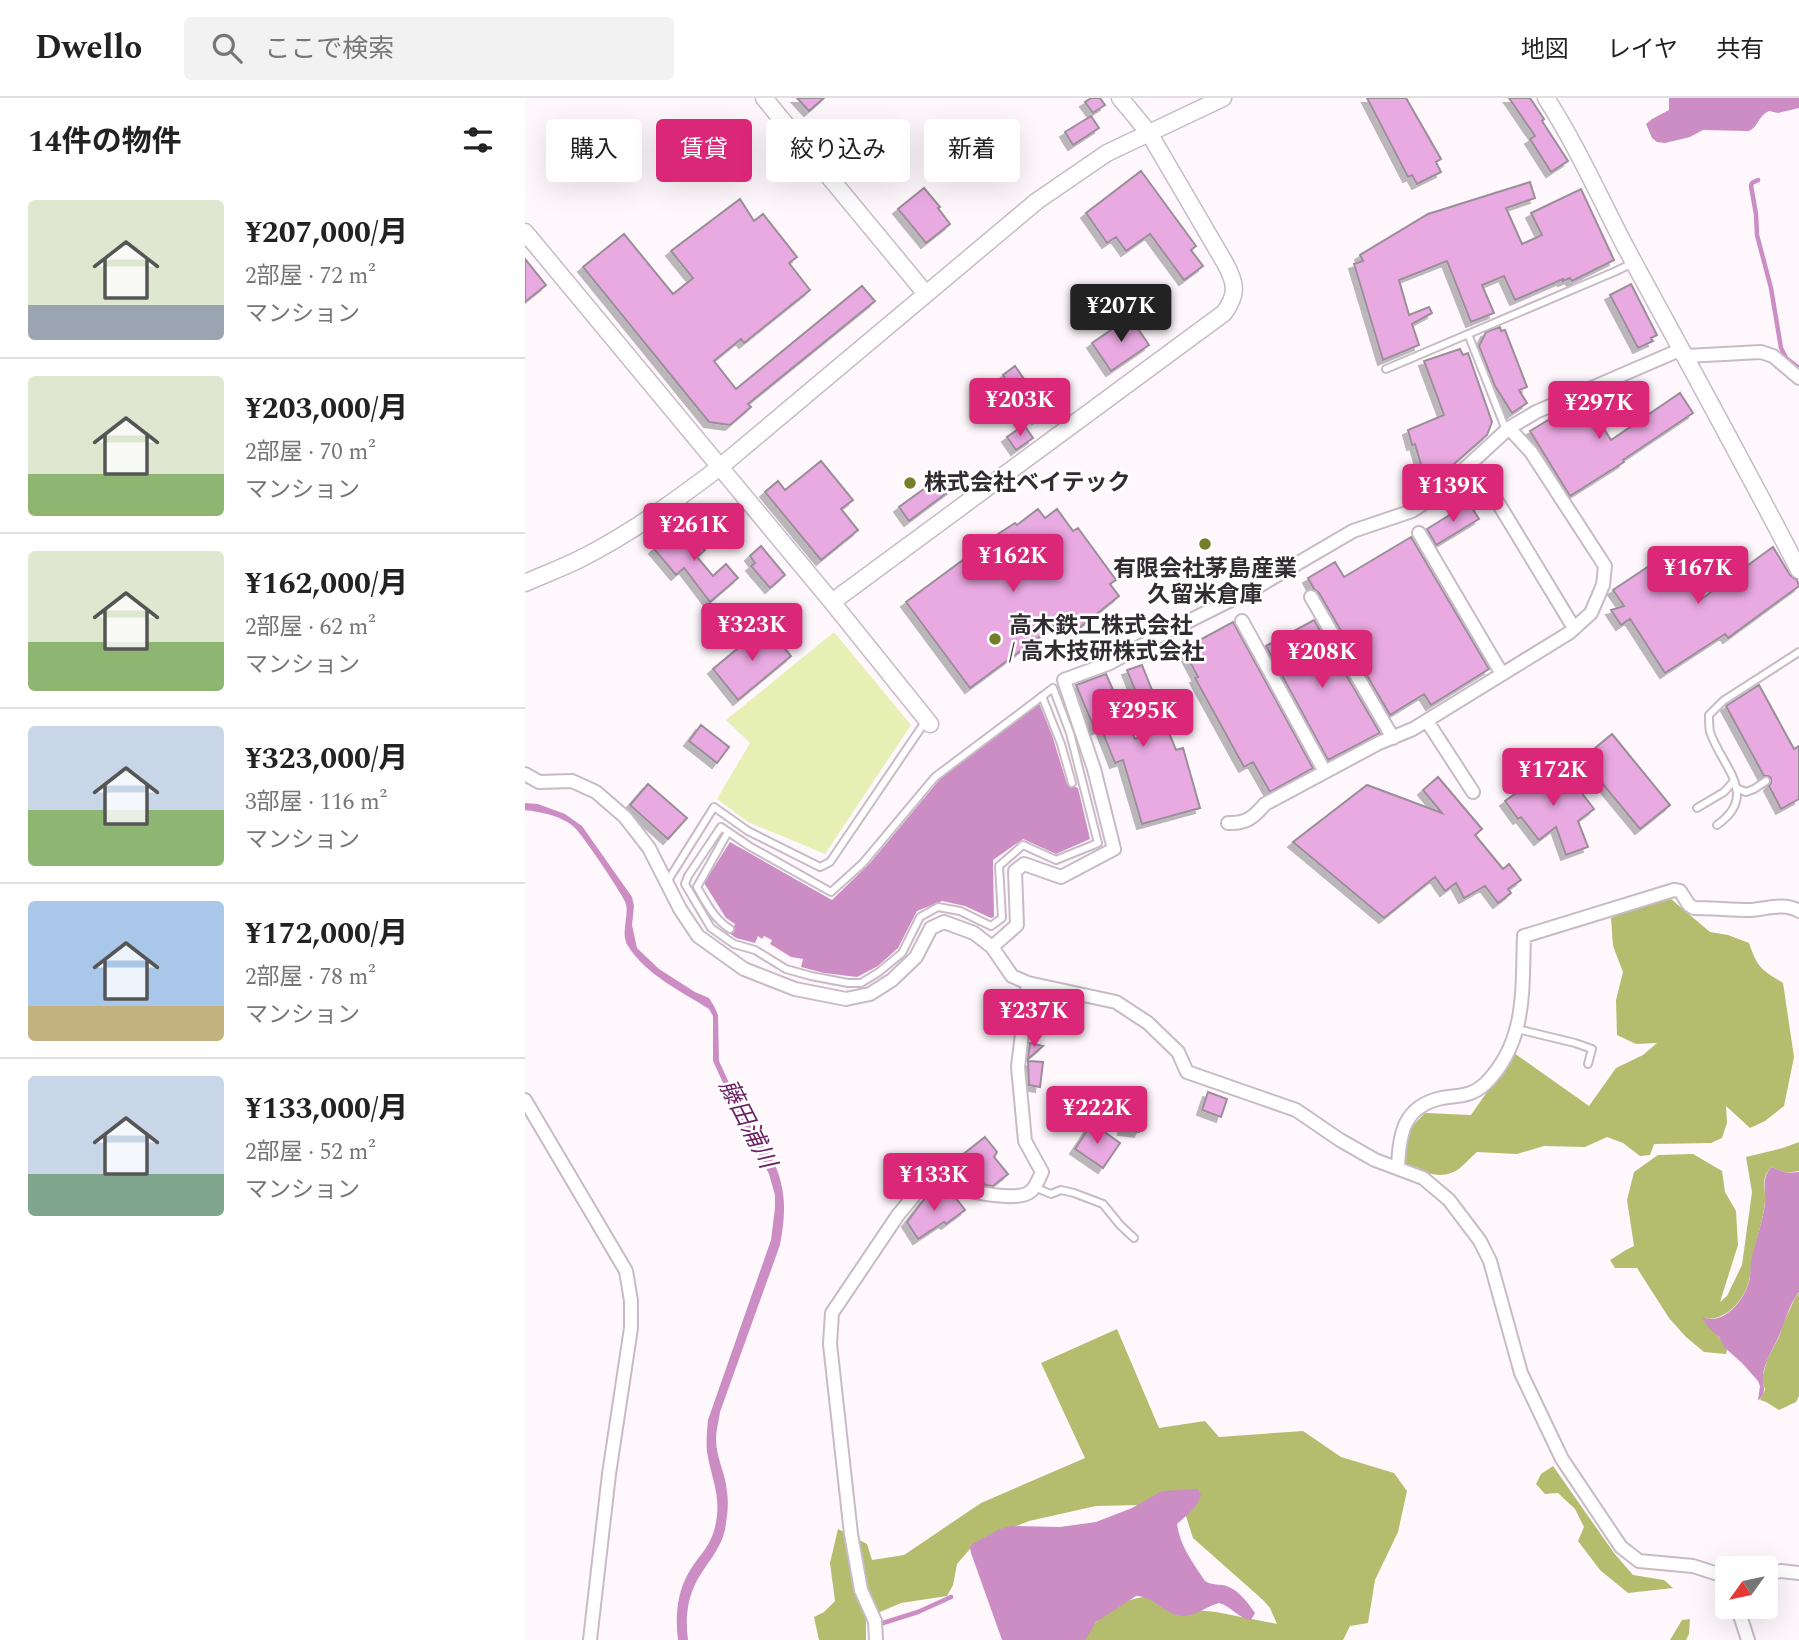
<!DOCTYPE html>
<html lang="ja">
<head>
<meta charset="utf-8">
<style>
	:root { --surface:#fff; --page:#f2f2f2; --text:#222; --muted:#767676; --line:#e0e0e0; --accent:#db2777 }
	body { margin:0; font-family:Spectral,"Noto Sans JP",serif; background:var(--page); color:var(--text); height:100vh; display:flex; flex-direction:column; font-size:26px; white-space:nowrap }
	* { box-sizing:border-box; margin:0 }
	p { font-size:23px; color:var(--muted) }
	.icon { flex:none; width:38px; height:38px; fill:none; stroke:currentColor; stroke-width:2; stroke-linecap:round; stroke-linejoin:round }
	.map { position:relative; flex:1; overflow:hidden }
	.side { display:flex; flex-direction:column; background:var(--surface); width:525px }
	.side>* { flex:none }
	.top-card { position:absolute; left:21px; top:21px; width:665px; height:63px; display:flex; gap:14px }
	.needle { width:46px; rotate:237deg }
	.tools { position:absolute; left:1190px; top:1458px; display:grid; gap:14px }
	.tools a { display:grid; place-items:center; width:63px; height:63px; border-radius:7px; background:var(--surface); box-shadow:0 7px 28px #0002; font-size:35px }
	.price { position:absolute; translate:-50% -60px; padding:0 16px; border-radius:7px; background:var(--accent); color:#fff; font-size:23px; line-height:46px; filter:drop-shadow(0 2px 4px #0008) }
	.price::after { content:''; position:absolute; left:50%; top:42px; width:21px; height:16px; margin-left:-10px; background:inherit; clip-path:polygon(0 0,100% 0,50% 100%) }
	.price.on { background:#222; color:#fff }
	ul { padding:0; list-style:none }
	li { display:flex; align-items:center; gap:21px; height:175px; padding:0 28px }
	li+li { border-top:2px solid var(--line) }
	li span { display:grid; place-items:center; flex:none; width:196px; height:140px; border-radius:7px; color:#555 }
	li>.icon { margin-inline-start:auto }
	span .icon { width:84px; height:84px; fill:#fffc; stroke-width:1 }
	li b { font-size:30px }
	h2 { display:flex; justify-content:space-between; align-items:center; height:84px; padding:0 28px; font-size:30px }
	.pill { padding:0 24px; border-radius:7px; background:var(--surface); box-shadow:0 7px 28px #0002; font-size:24px; line-height:63px }
	.pill.on { background:var(--accent); color:#fff }
	header { display:flex; align-items:center; gap:42px; box-sizing:border-box; height:98px; padding:0 35px; background:var(--surface); border-bottom:2px solid var(--line) }
	header strong { font-size:33px }
	nav { display:flex; gap:38px; margin-inline-start:auto; font-size:24px }
	.search { width:490px; height:63px; background:var(--page); display:flex; align-items:center; gap:18px; box-sizing:border-box; padding:0 24px; border-radius:7px; color:var(--muted); font-size:26px }
	main { display:flex; flex:1; min-height:0 }
	.map>svg:first-child { display:block }
	.green { fill:#e6efb4 }
	.forest { fill:#b3bd6d }
	.water { fill:#cb8dc4 }
	.lines { fill:none; stroke-linecap:round; stroke-linejoin:round }
	.stream { stroke:#cb8dc4; stroke-width:4.5 }
	.building { fill:#e9a9e1; stroke:#9b8e99; stroke-width:2; filter:url(#shadow) }
	.service-casing { stroke:#c8bbc6; stroke-width:10 }
	.minor-casing { stroke:#c8bbc6; stroke-width:16 }
	.tertiary-casing { stroke:#c8bbc6; stroke-width:19 }
	.service { stroke:#fff; stroke-width:6 }
	.minor { stroke:#fff; stroke-width:12 }
	.tertiary { stroke:#fff; stroke-width:16 }
	.poi-dot { fill:#757e29; stroke:#fff; stroke-width:2.5 }
	.labels { text-anchor:middle; dominant-baseline:central; stroke-width:5; stroke-linejoin:round; paint-order:stroke }
	.poi-label { font-size:23px; font-weight:bold; fill:#312c30; stroke:#fff; text-anchor:start }
	.water-label { font-size:24px; font-style:italic; fill:#6d2367; stroke:#fff }
</style>
</head>
<body>
<header>
<strong>Dwello</strong>
<div class="search"><svg class="icon" aria-label="search" viewBox="0 0 24 24"><circle cx="10" cy="10" r="6"/><path d="M15 15l6 6"/></svg>ここで検索</div>
<nav><a>地図</a><a>レイヤ</a><a>共有</a></nav>
</header>
<main>
<section class="side">
<h2>14件の物件<svg class="icon" aria-label="filters" viewBox="0 0 24 24"><path d="M4 7h16M4 17h16"/><circle cx="9" cy="7" r="2"/><circle cx="15" cy="17" r="2"/></svg></h2>
<ul>
<li><span style="background:linear-gradient(#dfe7d0 75%,#9aa5b1 0)"><svg class="icon" aria-label="home" viewBox="0 0 24 24"><path d="M3 11l9-7 9 7M6 9v11h12V9"/></svg></span><div><b>¥207,000/月</b><p>2部屋 · 72 m²</p><p>マンション</p></div></li>
<li><span style="background:linear-gradient(#dfe7d0 70%,#8fb573 0)"><svg class="icon" aria-label="home" viewBox="0 0 24 24"><path d="M3 11l9-7 9 7M6 9v11h12V9"/></svg></span><div><b>¥203,000/月</b><p>2部屋 · 70 m²</p><p>マンション</p></div></li>
<li><span style="background:linear-gradient(#dfe7d0 65%,#8fb573 0)"><svg class="icon" aria-label="home" viewBox="0 0 24 24"><path d="M3 11l9-7 9 7M6 9v11h12V9"/></svg></span><div><b>¥162,000/月</b><p>2部屋 · 62 m²</p><p>マンション</p></div></li>
<li><span style="background:linear-gradient(#c9d6e8 60%,#8fb573 0)"><svg class="icon" aria-label="home" viewBox="0 0 24 24"><path d="M3 11l9-7 9 7M6 9v11h12V9"/></svg></span><div><b>¥323,000/月</b><p>3部屋 · 116 m²</p><p>マンション</p></div></li>
<li><span style="background:linear-gradient(#a9c7e8 75%,#c2b280 0)"><svg class="icon" aria-label="home" viewBox="0 0 24 24"><path d="M3 11l9-7 9 7M6 9v11h12V9"/></svg></span><div><b>¥172,000/月</b><p>2部屋 · 78 m²</p><p>マンション</p></div></li>
<li><span style="background:linear-gradient(#c9d6e8 70%,#7fa58c 0)"><svg class="icon" aria-label="home" viewBox="0 0 24 24"><path d="M3 11l9-7 9 7M6 9v11h12V9"/></svg></span><div><b>¥133,000/月</b><p>2部屋 · 52 m²</p><p>マンション</p></div></li>
</ul>
</section>
<div class="map">
<svg width="1274" height="1542" viewBox="0 0 1274 1542">
	<defs>
		<filter id="shadow"><feDropShadow dx="-5" dy="5" stdDeviation="0" flood-color="#0004"/></filter>
	</defs>
	<rect width="100%" height="100%" fill="#fef8fd"/>
	<path class="green" d="M309 534 386 627 300 756 223 724 192 701 225 645 201 622Z"/>
	<path class="forest" d="M1146 801 1185 834 1203 837 1224 845C1233 871 1236 871 1258 885L1269 959 1259 1008 1240 1023 1225 1030 1201 1008 1202 1025 1197 1040 1186 1045 1129 1046 1125 1057 1115 1058 1098 1045 1082 1039 1060 1049 1019 1048 992 1056 952 1054C946 1059 941 1065 935 1070 917 1084 896 1074 878 1064L879 1037 900 1015 946 1017 989 955 1064 1008 1091 970 1118 957 1132 945 1111 946 1092 937 1091 902 1098 874 1088 848 1086 820 1100 814Z
		M1274 1044V1073L1261 1075 1247 1069C1235 1079 1241 1090 1240 1104 1238 1122 1232 1140 1228 1157 1226 1166 1226 1175 1224 1183 1219 1203 1199 1225 1178 1220 1183 1227 1189 1231 1193 1238 1197 1243 1198 1248 1202 1252L1201 1256 1179 1254 1161 1239 1144 1220 1112 1170H1090L1085 1162 1101 1152 1109 1148 1102 1102 1109 1074 1133 1057 1168 1056 1197 1073 1200 1094 1211 1113 1213 1147 1195 1204 1202 1198 1217 1167 1227 1094 1221 1059 1258 1050Z
		M1274 1195V1298L1271 1304 1254 1312 1241 1304 1235 1302 1240 1292 1237 1281 1242 1262 1254 1239 1258 1226 1270 1200Z
		M592 1231 634 1330 680 1323 694 1339 778 1333 816 1359 869 1375 882 1393 873 1434 850 1482 843 1525 825 1528 818 1542H552L592 1505 626 1497 652 1510 691 1514 752 1526 745 1510 738 1502 668 1440 657 1406 571 1408 504 1423 451 1444 432 1466 428 1487 422 1498 376 1505 341 1520V1542H294L289 1519 299 1514 310 1503 305 1465 313 1431 342 1446 347 1462 379 1457 456 1405 560 1360 516 1265Z
		M1028 1368 1089 1455 1108 1477 1139 1482 1148 1490 1103 1495 1075 1472 1053 1443 1059 1429 1050 1411 1033 1395 1020 1396 1011 1386 1016 1376Z
		M1165 1521 1164 1536 1161 1542H1145L1157 1522Z"/>
	<path class="water" d="M1144 0H1274V10L1253 15 1244 13C1233 18 1234 28 1224 33L1178 32 1165 39 1140 45 1132 44 1127 40 1121 26 1127 21 1144 12Z
		M514 605 527 637 542 686 553 690 565 741 531 756 498 741 468 762 469 819 466 820 440 808 417 803 392 813 373 850 353 868 332 879 299 875 276 869 278 861 266 859 245 846 247 842 239 838 237 841 233 838 230 845 211 840 199 831 203 825 209 828 210 826 201 820 179 785 205 744 307 802 345 765 415 681Z
		M0 705 13 706 40 716 57 728 107 799 109 808 107 827 112 850 134 871 170 894 184 900 189 908 193 917 194 963 215 1009 241 1053H244C261 1088 262 1109 255 1147L195 1314C194 1323 191 1332 191 1341 191 1360 201 1376 202 1394 204 1407 202 1419 200 1432 196 1450 183 1464 174 1479 162 1499 160 1520 163 1542H153C150 1519 152 1494 164 1474 172 1460 184 1450 189 1433 198 1400 187 1384 182 1354 181 1343 182 1333 183 1322L246 1142 250 1110V1097L244 1076 210 1011 188 963V918L184 911C156 893 121 877 103 848 95 836 104 819 101 806 100 799 56 735 50 730 38 718 16 714 0 712Z
		M1247 1069 1261 1075 1274 1074V1194C1263 1208 1260 1225 1253 1240 1247 1253 1240 1263 1238 1277 1237 1288 1243 1294 1233 1303L1235 1288 1233 1283 1217 1265 1199 1249 1194 1239 1183 1229 1177 1219C1198 1228 1219 1203 1224 1184 1226 1176 1225 1166 1227 1158 1232 1140 1238 1122 1240 1105 1241 1091 1236 1079 1247 1069Z
		M673 1391 676 1397C672 1410 662 1417 652 1426 655 1448 668 1465 680 1483 687 1488 695 1485 704 1489 714 1493 724 1506 730 1515L726 1522C714 1521 706 1508 694 1505 682 1508 669 1519 657 1518 640 1517 629 1498 611 1498L571 1524 560 1542H477L446 1455 445 1450 447 1446 475 1431 486 1428 535 1429 571 1424 607 1410 637 1393Z"/>
	<g class="lines">
		<path class="stream" d="M1233 82 1227 85 1226 88 1231 116 1232 137 1246 190 1256 250 1261 260 1274 270
			M358 1525 393 1514 426 1499"/>
	</g>
	<path class="building" d="M272 0H299L284 13Z
		M566 0H575L580 7 568 15 560 4Z
		M842 0H881L916 61 911 64 916 74 892 86 887 77 883 79Z
		M984 0H1005L1019 21 1017 23 1043 63 1026 74 1005 41 1010 38Z
		M566 18 574 30 548 47 540 34Z
		M616 73 671 148 666 152 678 168 659 182 625 136 601 153 591 139 582 145 561 115Z
		M1005 84 1010 100 981 110 997 146 1017 137 1006 115 1056 91 1089 162 1047 183 1045 180 1038 183V181L990 202 979 178 957 187 969 215 946 224 922 163 874 182 884 217 904 209 907 215 887 226 894 247 858 262 829 166 838 163 835 157 903 116Z
		M399 90 415 109 413 110 425 126 401 145 373 111Z
		M215 101 229 123 238 116 272 159 264 165 285 192 219 245 216 241 189 263 211 291 337 188 350 203 223 306 226 309 205 327 184 324 58 169 99 136 148 196 168 180 146 153Z
		M0 161 21 187 0 204Z
		M1106 186 1132 237 1126 240 1128 243 1113 250 1085 197Z
		M605 219 624 247 586 273 567 245Z
		M975 229 976 233 980 232 1002 289 994 292 1002 305 987 315 970 288 954 248 961 234Z
		M935 251 938 257 943 255 967 324 962 337 929 366 901 384 890 346 887 347 883 332 919 317 899 263Z
		M490 268 499 281 486 289 478 277Z
		M1155 295 1168 315 1098 362 1099 364 1045 398 1005 333 1045 309 1061 302 1086 342Z
		M511 297 523 314 512 321 500 305Z
		M499 327 508 340 491 352 482 339Z
		M296 363 328 402 316 411 333 432 296 462 240 394 253 383 260 392Z
		M421 375 431 388 384 423 374 409Z
		M944 405 954 421 911 447 902 431Z
		M513 411 520 420 532 411 548 433 553 430 591 482 585 486 594 498 554 530 544 517 445 590 381 504 473 436 490 425 492 427Z
		M159 427 180 452 172 459 188 478 201 466 213 480 185 504 159 470 151 477 129 451Z
		M886 439 964 571 906 607 899 596 865 617 794 495 789 491 783 480 810 464 819 479Z
		M236 448 260 477 245 490 226 468 230 465 225 458Z
		M1248 449 1265 477 1272 482 1274 488 1203 540 1200 536 1140 575 1105 521 1096 527 1086 512 1099 508 1088 492 1139 458 1175 502Z
		M789 522 855 635 803 662 741 548Z
		M708 524 788 670 745 694 728 664 719 669 670 580 673 579 658 551Z
		M241 527 266 558 213 602 188 571Z
		M617 567 651 652 658 650 675 710 617 726 598 662 590 665 576 630 570 632 551 587 581 576 610 641 627 634 602 572Z
		M1234 587 1269 651 1274 648V701L1256 711 1244 688 1246 685V680L1243 678H1239L1201 608Z
		M176 627 204 649 192 665 164 643Z
		M1087 636 1145 707 1115 731 1057 661Z
		M1033 664 1069 711 1053 723 1063 749 1041 757 1031 729 1014 742 996 719 993 721 980 703 998 690 999 692Z
		M913 679 957 731 950 737 978 771 984 766 996 782 983 791 986 795 973 805 960 788 939 800 931 785 920 793 910 779 859 820 768 744 842 687 917 715 898 692Z
		M123 686 162 720 143 741 105 707Z
		M505 945 518 948 503 961Z
		M503 963 518 964 515 989 504 987Z
		M683 994 702 1001 696 1019 677 1012Z
		M600 1016 621 1018 614 1034 598 1032Z
		M567 1025 595 1045 578 1070 550 1051Z
		M460 1039 472 1054 469 1059 483 1076 468 1088 460 1087 436 1058Z
		M410 1094 430 1099 440 1112 421 1126 419 1124 393 1141 382 1124 400 1100Z"/>
	<g class="lines">
		<g class="service-casing">
			<path id="service" d="M943 236 981 332
				M861 271 1089 174 1108 165
				M528 590 545 635 573 745 531 762 498 747 474 768 477 820 466 828 435 813 413 809 395 819 377 855 354 874 336 885H323L286 878 261 871 230 852 209 846 186 830 160 786 163 778 196 729 224 748 306 794 338 765 410 679Z
				M517 598 536 646 547 685
				M1211 690 1221 694 1229 691 1241 683
				M1172 710 1199 694 1209 683
				M1192 727C1235 697 1197 669 1185 634 1184 628 1184 622 1184 617L1198 603 1274 554
				M203 734 172 789C181 804 189 821 205 831
				M142 784 189 709 223 733 295 769 305 764 400 624
				M992 931 1050 945 1067 951 1063 966
				M509 1089 526 1096 536 1092 549 1095 578 1106 595 1127 609 1140"/>
		</g>
		<g class="minor-casing">
			<path id="minor" d="M1161 258 1236 254 1248 258 1274 280
				M964 390 1049 530
				M894 435 977 576
				M786 499 868 640
				M717 523 800 674
				M902 623 948 694
				M0 676 14 684 47 683 71 694 100 719 124 750 155 811 173 838 219 871 270 891 321 901 345 896 367 882 391 859 406 830 419 824 449 835 467 849 487 878 503 885 591 904 623 925 653 954 662 974 771 1012 815 1042 850 1062 898 1080 924 1102 955 1143 965 1163 996 1275 1037 1361 1096 1449 1114 1463 1168 1468 1202 1479
				M703 725C721 726 729 719 740 706L854 645 888 631 1044 535 1066 515 1078 487 1080 468 1006 354 984 330
				M467 849 492 827 490 773 499 766 536 779 589 751 569 671 539 582 585 565 636 537 732 489 828 433 887 413 910 398 984 330 1011 314 1157 251
				M0 1002 101 1173 106 1203V1230L84 1376 65 1542
				M873 1070C874 1037 878 1008 917 1000 935 997 946 999 961 985 1002 943 997 892 999 838L1149 792 1155 793 1164 807 1169 810C1188 810 1206 812 1225 812 1241 811 1259 804 1274 813
				M1241 1476 1256 1473 1274 1475
				M1212 1508 1223 1542
				M351 1542 350 1523 336 1492 326 1436 305 1246 307 1215 373 1117 392 1094 409 1085C429 1089 491 1107 506 1093 511 1089 514 1080 517 1074L500 1043 493 969 503 885"/>
		</g>
		<g class="tertiary-casing">
			<path id="tertiary" d="M239 0 401 196
				M1021 0C1052 48 1075 100 1101 150 1159 257 1218 364 1274 472
				M0 134 307 504 405 626
				M0 485C18 477 37 470 55 461 105 436 150 403 195 369L512 103 582 55 698 0
				M307 504 699 215C713 196 711 185 700 165L624 35 595 0"/>
		</g>
		<use href="#service" class="service"/>
		<use href="#minor" class="minor"/>
		<use href="#tertiary" class="tertiary"/>
	</g>
	<g class="poi-dot">
		<circle cx="385" cy="385" r="7"/>
		<circle cx="680" cy="446" r="7"/>
		<circle cx="470" cy="541" r="7"/>
	</g>
	<g class="labels">
		<g class="poi-label">
			<text x="399" y="385">株式会社ベイテック</text>
			<text x="680" y="471" text-anchor="middle">有限会社茅島産業<tspan x="680" dy="26">久留米倉庫</tspan></text>
			<text x="484" y="528">高木鉄工株式会社<tspan x="484" dy="26">/ 高木技研株式会社</tspan></text>
		</g>
		<g class="water-label">
			<text transform="translate(222 1026) rotate(63)">藤田浦川</text>
		</g>
	</g>
</svg>
<div class="tools">
<a><svg class="needle" viewBox="-14 -14 28 28"><path d="M0-13l5 13h-10z" fill="#e53935"/><path d="M0 13l5-13h-10z" fill="#767676"/></svg></a>
</div>
<b class="price on" style="left:596px;top:246px">¥207K</b>
<b class="price" style="left:495px;top:340px">¥203K</b>
<b class="price" style="left:1074px;top:343px">¥297K</b>
<b class="price" style="left:928px;top:426px">¥139K</b>
<b class="price" style="left:169px;top:465px">¥261K</b>
<b class="price" style="left:488px;top:496px">¥162K</b>
<b class="price" style="left:1173px;top:508px">¥167K</b>
<b class="price" style="left:227px;top:565px">¥323K</b>
<b class="price" style="left:797px;top:592px">¥208K</b>
<b class="price" style="left:618px;top:651px">¥295K</b>
<b class="price" style="left:1028px;top:710px">¥172K</b>
<b class="price" style="left:509px;top:951px">¥237K</b>
<b class="price" style="left:572px;top:1048px">¥222K</b>
<b class="price" style="left:409px;top:1115px">¥133K</b>
<div class="top-card">
<a class="pill">購入</a>
<a class="pill on">賃貸</a>
<a class="pill">絞り込み</a>
<a class="pill">新着</a>
</div>
</div>
</main>
</body>
</html>
